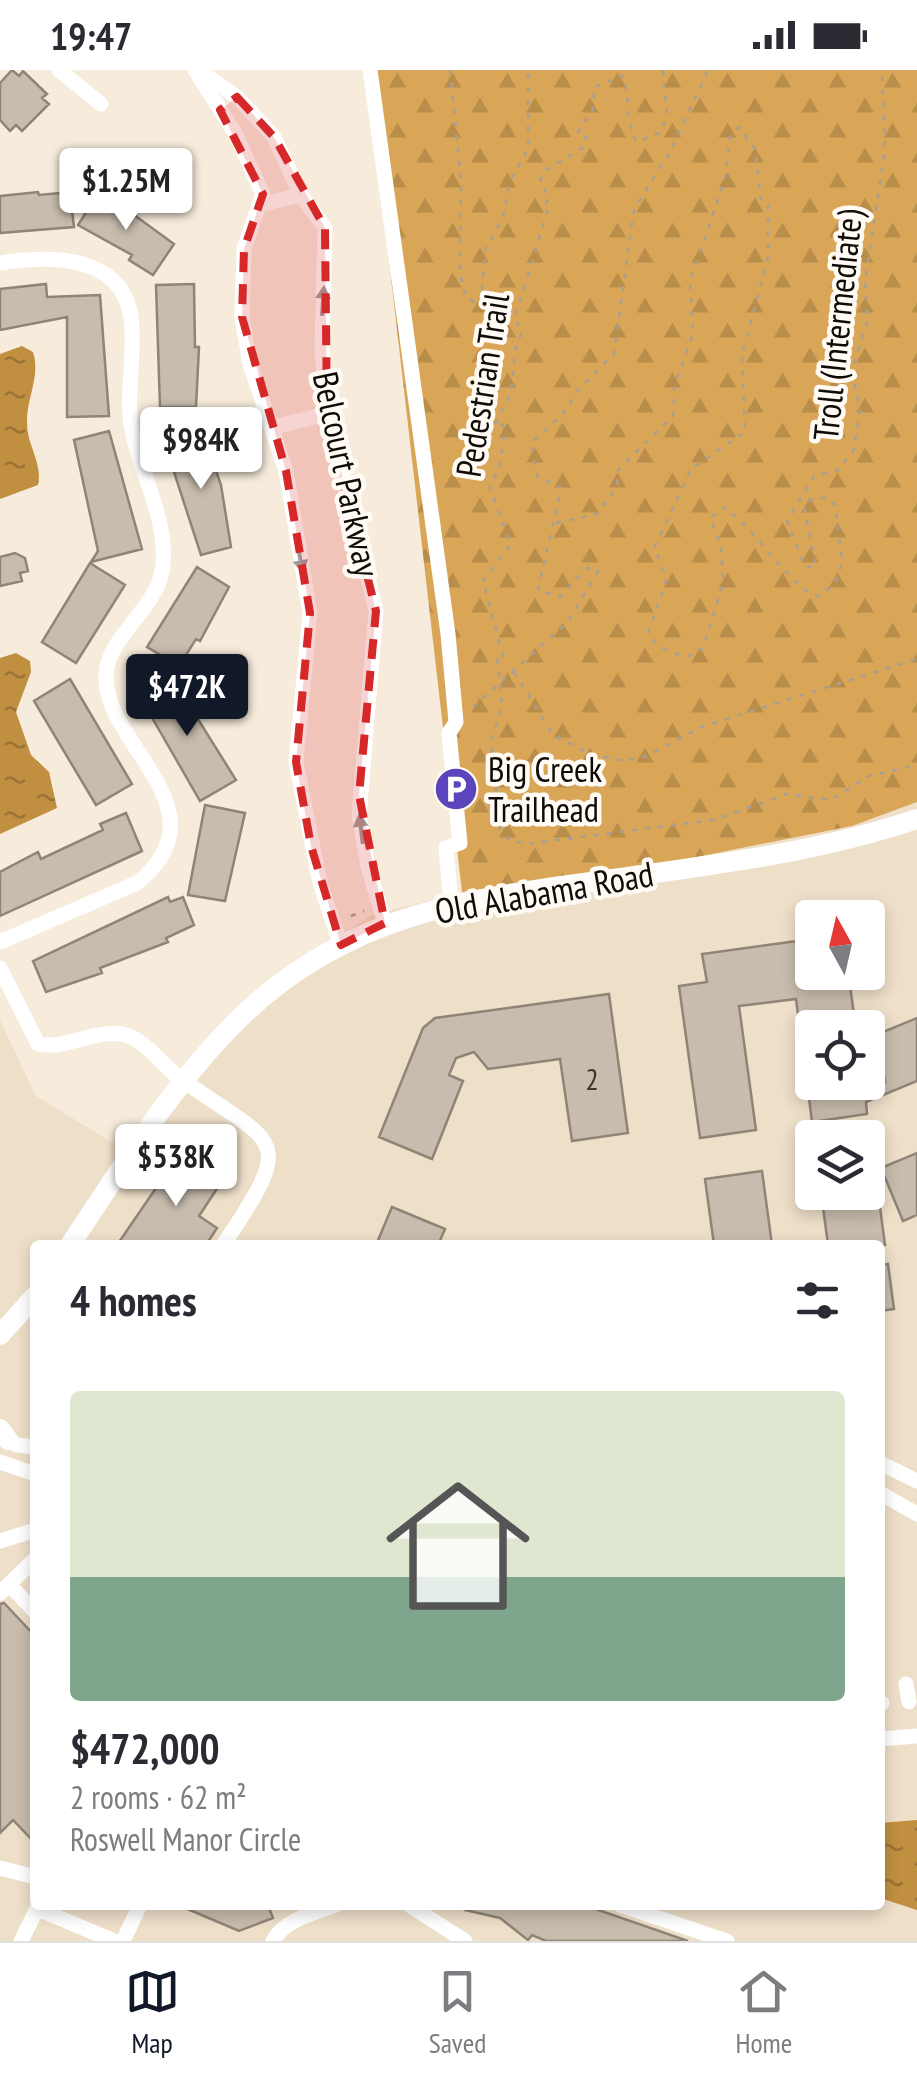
<!DOCTYPE html>
<html lang="en">
<head>
<meta charset="utf-8">
<style>
	:root { --surface:#fff; --page:#f7f7f7; --text:#2b2b33; --muted:#7c7c81; --line:#e1e1e2; --accent:#111827 }
	body { margin:0; font-family:"PT Sans Narrow",sans-serif; background:var(--page); color:var(--text); height:100vh; display:flex; flex-direction:column; font-size:38px; white-space:nowrap }
	* { box-sizing:border-box; margin:0 }
	p { font-size:32px; color:var(--muted) }
	.icon { flex:none; width:55px; height:55px; fill:none; stroke:currentColor; stroke-width:2; stroke-linecap:round; stroke-linejoin:round }
	.map { position:relative; flex:1; overflow:hidden }
	.drawer { position:absolute; left:30px; top:1170px; width:855px; height:670px; display:flex; flex-direction:column; background:var(--surface); border-radius:10px; box-shadow:0 5px 15px #0003 }
	.drawer>* { flex:none }
	.needle { width:65px; rotate:352deg }
	.tools { position:absolute; left:795px; top:830px; display:grid; gap:20px }
	.tools a { display:grid; place-items:center; width:90px; height:90px; border-radius:10px; background:var(--surface); box-shadow:0 5px 15px #0003; font-size:50px }
	.price { position:absolute; translate:-50% -85px; padding:0 22px; border-radius:10px; background:#fff; color:#222; font-size:32px; line-height:65px; filter:drop-shadow(0 2px 5px #0008) }
	.price::after { content:''; position:absolute; left:50%; top:60px; width:30px; height:22px; margin-left:-15px; background:inherit; clip-path:polygon(0 0,100% 0,50% 100%) }
	.price.active { background:var(--accent); color:#fff }
	ul { padding:0; list-style:none }
	li { display:grid; align-content:center; gap:20px; height:530px; padding:0 40px }
	li span { display:grid; place-items:center; height:310px; border-radius:10px; color:#555 }
	li>.icon { margin-inline-start:auto }
	span .icon { width:180px; height:180px; fill:#fffc; stroke-width:1 }
	li b { font-size:42px }
	h2 { display:flex; justify-content:space-between; align-items:center; height:120px; padding:0 40px; font-size:42px }
	.status { display:flex; justify-content:space-between; align-items:center; height:70px; padding:0 50px; background:var(--surface); direction:ltr }
	.status svg { height:28px; fill:currentColor }
	.menu { display:flex; justify-content:space-around; align-items:center; height:140px; border-top:2px solid var(--line); background:var(--surface); font-size:28px; color:var(--muted) }
	.menu a { display:grid; justify-items:center; gap:5px }
	.menu .active { color:var(--accent) }
	.map>svg:first-child { display:block }
	.built { fill:#eedfc9; fill-rule:evenodd }
	.forest { fill:url(#forest-firs) }
	.water { fill:url(#water-ripples) }
	.building { fill:#c7bcad; stroke:#8f8576; stroke-width:2.5 }
	.lines { fill:none; stroke-linecap:round; stroke-linejoin:round }
	.path { stroke:#a89f93; stroke-width:2.5; stroke-dasharray:5 8; stroke-linecap:butt }
	.minor { stroke:#fff; stroke-width:15 }
	.major { stroke:#fff; stroke-width:20 }
	.oneway { fill:#9f9d9c }
	.marked { fill:#d62828; fill-opacity:0.2; stroke:#d62828; stroke-width:8; stroke-dasharray:20 12; stroke-linejoin:round }
	.labels { text-anchor:middle; dominant-baseline:central; stroke-width:9; stroke-linejoin:round; paint-order:stroke }
	.number-label { font-size:30px; fill:#3d3730 }
	.street-label { font-size:35px; fill:#0f0b07; stroke:#fffaf4 }
	.poi-label { font-size:35px; fill:#0f0b07; stroke:#fffaf4; text-anchor:start }
</style>
</head>
<body>
<div class="status"><b>19:47</b><svg viewBox="0 0 49 12"><path d="M0 12V9h3v3zM5 12V6h3v6zM10 12V3h3v9zM15 12V0h3v12zM26 1h20v11H26zM47 4h2v5h-2z"/></svg></div>
<div class="map">
<svg width="917" height="1871" viewBox="0 0 917 1871">
	<defs>
		<pattern id="forest-firs" width="22" height="20" patternUnits="userSpaceOnUse" patternTransform="scale(2.5)"><rect width="22" height="20" fill="#d9a658"/><path d="M5 1l3.5 6h-7zM16 11l3.5 6h-7z" fill="#b98e4b"/></pattern>
		<pattern id="water-ripples" width="26" height="14" patternUnits="userSpaceOnUse" patternTransform="scale(2.5)"><rect width="26" height="14" fill="#c18f40"/><path d="M2 4q2-2 4 0t4 0M15 11q2-2 4 0t4 0" fill="none" stroke="#9b7334"/></pattern>
	</defs>
	<rect width="100%" height="100%" fill="#f7ecdc"/>
	<path class="built" d="M917 732V1871H0V950L36 1026 136 1087 279 908 371 845 468 821 677 791 852 756ZM812 848H868V902H812ZM812 958H868V1012H812ZM812 1068H868V1122H812ZM35 1175H880V1835H35Z"/>
	<path class="forest" d="M367 0H917V732L852 756 677 791 462 822Z"/>
	<path class="water" d="M22 276 33 282C41 306 26 329 27 353 27 376 43 393 38 415L0 429V284Z
		M16 583 30 591 31 602 16 642 31 685 49 702 57 738 0 764V588Z
		M917 1750V1840L880 1828V1753Z"/>
	<path class="building" d="M12 0 19 6 23 1 47 24 42 28 49 34 22 61 16 55 10 61 0 50V13Z
		M100 120 174 174 153 205 129 190 132 185 78 155Z
		M38 122 39 125 70 122 74 157 0 163V126Z
		M46 214 47 227 100 225 109 346 67 347V247L0 260V219Z
		M194 214 195 277H199L196 337H160L156 215Z
		M201 358 221 415 231 477 201 485 173 399 180 397 171 366Z
		M109 361 142 479 91 492 98 481 74 370Z
		M15 483 25 488 28 501 20 503 22 511 0 516V487Z
		M90 493 125 515 76 593 42 572Z
		M197 497 229 517 200 571 196 569 179 596 147 577Z
		M171 606 236 710 200 731 139 625Z
		M70 609 132 714 96 735 34 631Z
		M205 735 245 743 225 831 188 825Z
		M126 743 142 781 0 846V802L38 782 41 789 103 760 100 754Z
		M168 827 170 832 183 827 194 855 166 868 168 872 100 898 102 903 46 922 33 891Z
		M812 869V902H848L856 958H812V998H805L796 929 739 936 756 1060 700 1068 679 916 707 912 702 884Z
		M609 924 628 1063 572 1071 560 989 488 999 474 982 456 988 449 1005 463 1011 432 1089 379 1067 423 958 435 948Z
		M917 948V1011L866 1032 867 1044 812 1052 807 1012H885L878 964Z
		M180 1083 222 1111 199 1146 217 1158 206 1175H117Z
		M917 1083V1145L903 1151 881 1098Z
		M762 1101 772 1175H714L705 1109Z
		M821 1122H878L885 1175H828Z
		M392 1137 445 1159 438 1175H376Z
		M888 1194 894 1239 880 1241V1195Z
		M4 1533 35 1566V1773L13 1750 0 1763V1534Z
		M178 1835H268L273 1848 239 1861Z
		M465 1835H584L688 1871H546L532 1865 528 1870 500 1848 465 1840Z"/>
	<g class="lines">
		<path class="path" d="M450 0 461 111 460 202 466 229 481 234 485 180 503 147 510 111 528 78V2L532 0
			M663 0 667 46 661 62 637 72C624 52 631 26 623 6L594 17 593 40 577 63 586 67 584 77 546 100 540 110 549 129 544 135 548 139 515 247 522 263 516 274 511 323 495 354 500 352 505 359 500 395 490 418 511 475 483 511 503 586H497L502 637 491 671 500 760 509 770 526 774 714 750 787 724 831 730 869 706 917 695
			M556 453 597 444 617 417 618 400 673 346 675 314 693 264 690 211 725 109 730 67 739 57 755 79 761 129 768 133V187L742 285 745 362 691 399 655 476 666 512 648 563C657 578 671 583 687 587L703 578 723 514 721 476 710 448 725 437C757 463 778 499 810 524L820 526C858 498 833 472 837 437L828 428H814L804 436 816 497H805L787 451 814 406 839 400 854 379 860 340 852 300 868 250 865 212 885 79 882 0
			M514 602 553 665 590 684 626 691 647 686 701 657 917 589
			M473 637 567 553 598 501 587 498 559 527 538 520 561 418 537 406 531 373 562 345 577 322 614 283 634 139 670 82 708 0
			M351 846 364 841"/>
		<path class="minor" d="M59 0 101 34
			M195 0 235 63 263 124 244 179 242 247 250 294 286 401 310 543 296 692 320 813 341 875
			M199 0 238 28 274 67 301 125 325 158 322 279 327 344 376 541 359 745 368 797 385 853
			M370 0 448 564 456 652 449 663 460 773 446 778 451 833
			M262 134 301 125
			M0 193C57 184 130 186 132 259 134 294 125 331 133 365 143 409 172 460 161 506 152 541 108 568 106 604 101 673 229 739 137 813L0 872
			M274 357 327 344
			M0 898 38 974C65 980 93 960 121 964 145 968 161 995 181 1009 276 1077 299 1063 223 1175
			M1 1367 17 1375 35 1377
			M0 1392 35 1404
			M880 1393 917 1411
			M880 1423 917 1444
			M0 1471 35 1460
			M9 1514 35 1542
			M0 1523 35 1489
			M906 1614 909 1632
			M880 1633H882
			M880 1669 917 1666
			M0 1798 35 1807
			M409 1835 465 1871
			M620 1835 727 1871
			M38 1839 114 1871
			M21 1871 39 1835
			M123 1871 140 1835
			M273 1871C284 1850 314 1843 336 1835"/>
		<path class="major" d="M70 1175C124 1095 173 1012 243 945 359 834 493 826 642 805 735 792 828 779 917 749
			M0 1265 35 1226
			M0 1359 8 1370"/>
	</g>
	<defs><path id="oneway-solid" d="M-6-.8H1V-3.2L6.5 0L1 3.2V.8H-6Z" transform="scale(2.5)"/></defs>
	<g class="oneway">
		<use href="#oneway-solid" transform="translate(323 231) rotate(-86)"/>
		<use href="#oneway-solid" transform="translate(300 488) rotate(80)"/>
		<use href="#oneway-solid" transform="translate(361 759) rotate(-97)"/>
	</g>
	<path class="marked" d="M237 27 274 67 325 158 327 344 376 541 359 725 385 853 341 875 311 776 296 692 310 543 286 401 242 247 244 179 263 124 220 40Z"/>
	<defs>
		<g id="parking-disc" transform="scale(2.25)"><circle r="9.5" fill="#5c44bc" stroke="#fffaf4"/><path d="M-3.5-5.5H1a3.5 3.5 0 0 1 0 7H-1V5.5H-3.5ZM-1-3.4V-.6H.8a1.4 1.4 0 0 0 0-2.8Z" fill="#fff"/></g>
	</defs>
	<g fill-rule="evenodd">
		<use href="#parking-disc" x="456" y="719"/>
	</g>
	<g class="labels">
		<g class="number-label">
			<text x="592" y="1008">2</text>
		</g>
		<g class="street-label">
			<text transform="translate(837 255) rotate(-84)">Troll (Intermediate)</text>
			<text transform="translate(482 315) rotate(-81)">Pedestrian Trail</text>
			<text transform="translate(347 404) rotate(78)">Belcourt Parkway</text>
			<text transform="translate(544 822) rotate(-10)">Old Alabama Road</text>
		</g>
		<g class="poi-label">
			<text x="488" y="699">Big Creek<tspan x="488" dy="40">Trailhead</tspan></text>
		</g>
	</g>
</svg>
<div class="tools">
<a><svg class="needle" viewBox="-14 -14 28 28"><path d="M0-13l5 13h-10z" fill="#e53935"/><path d="M0 13l5-13h-10z" fill="#7c7c81"/></svg></a>
<a><svg class="icon" aria-label="locate" viewBox="0 0 24 24"><circle cx="12" cy="12" r="6"/><path d="M12 2v4M12 18v4M2 12h4M18 12h4"/></svg></a>
<a><svg class="icon" aria-label="layers" viewBox="0 0 24 24"><path d="M12 4l9 5-9 5-9-5zM3 14l9 5 9-5"/></svg></a>
</div>
<b class="price" style="left:126px;top:163px">$1.25M</b>
<b class="price" style="left:201px;top:422px">$984K</b>
<b class="price active" style="left:187px;top:669px">$472K</b>
<b class="price" style="left:176px;top:1139px">$538K</b>
<section class="drawer">
<h2>4 homes<svg class="icon" aria-label="filters" viewBox="0 0 24 24"><path d="M4 7h16M4 17h16"/><circle cx="9" cy="7" r="2"/><circle cx="15" cy="17" r="2"/></svg></h2>
<ul>
<li><span style="background:linear-gradient(#dfe7d0 60%,#7fa58c 0)"><svg class="icon" aria-label="home" viewBox="0 0 24 24"><path d="M3 11l9-7 9 7M6 9v11h12V9"/></svg></span><div><b>$472,000</b><p>2 rooms · 62 m²</p><p>Roswell Manor Circle</p></div></li>
</ul>
</section>
</div>
<nav class="menu">
<a class="active"><svg class="icon" aria-label="map" viewBox="0 0 24 24"><path d="M3 6l6-2 6 2 6-2v14l-6 2-6-2-6 2zM9 4v14M15 6v14"/></svg>Map</a>
<a><svg class="icon" aria-label="saved" viewBox="0 0 24 24"><path d="M7 4h10v16l-5-4-5 4z"/></svg>Saved</a>
<a><svg class="icon" aria-label="home" viewBox="0 0 24 24"><path d="M3 11l9-7 9 7M6 9v11h12V9"/></svg>Home</a>
</nav>
</body>
</html>
